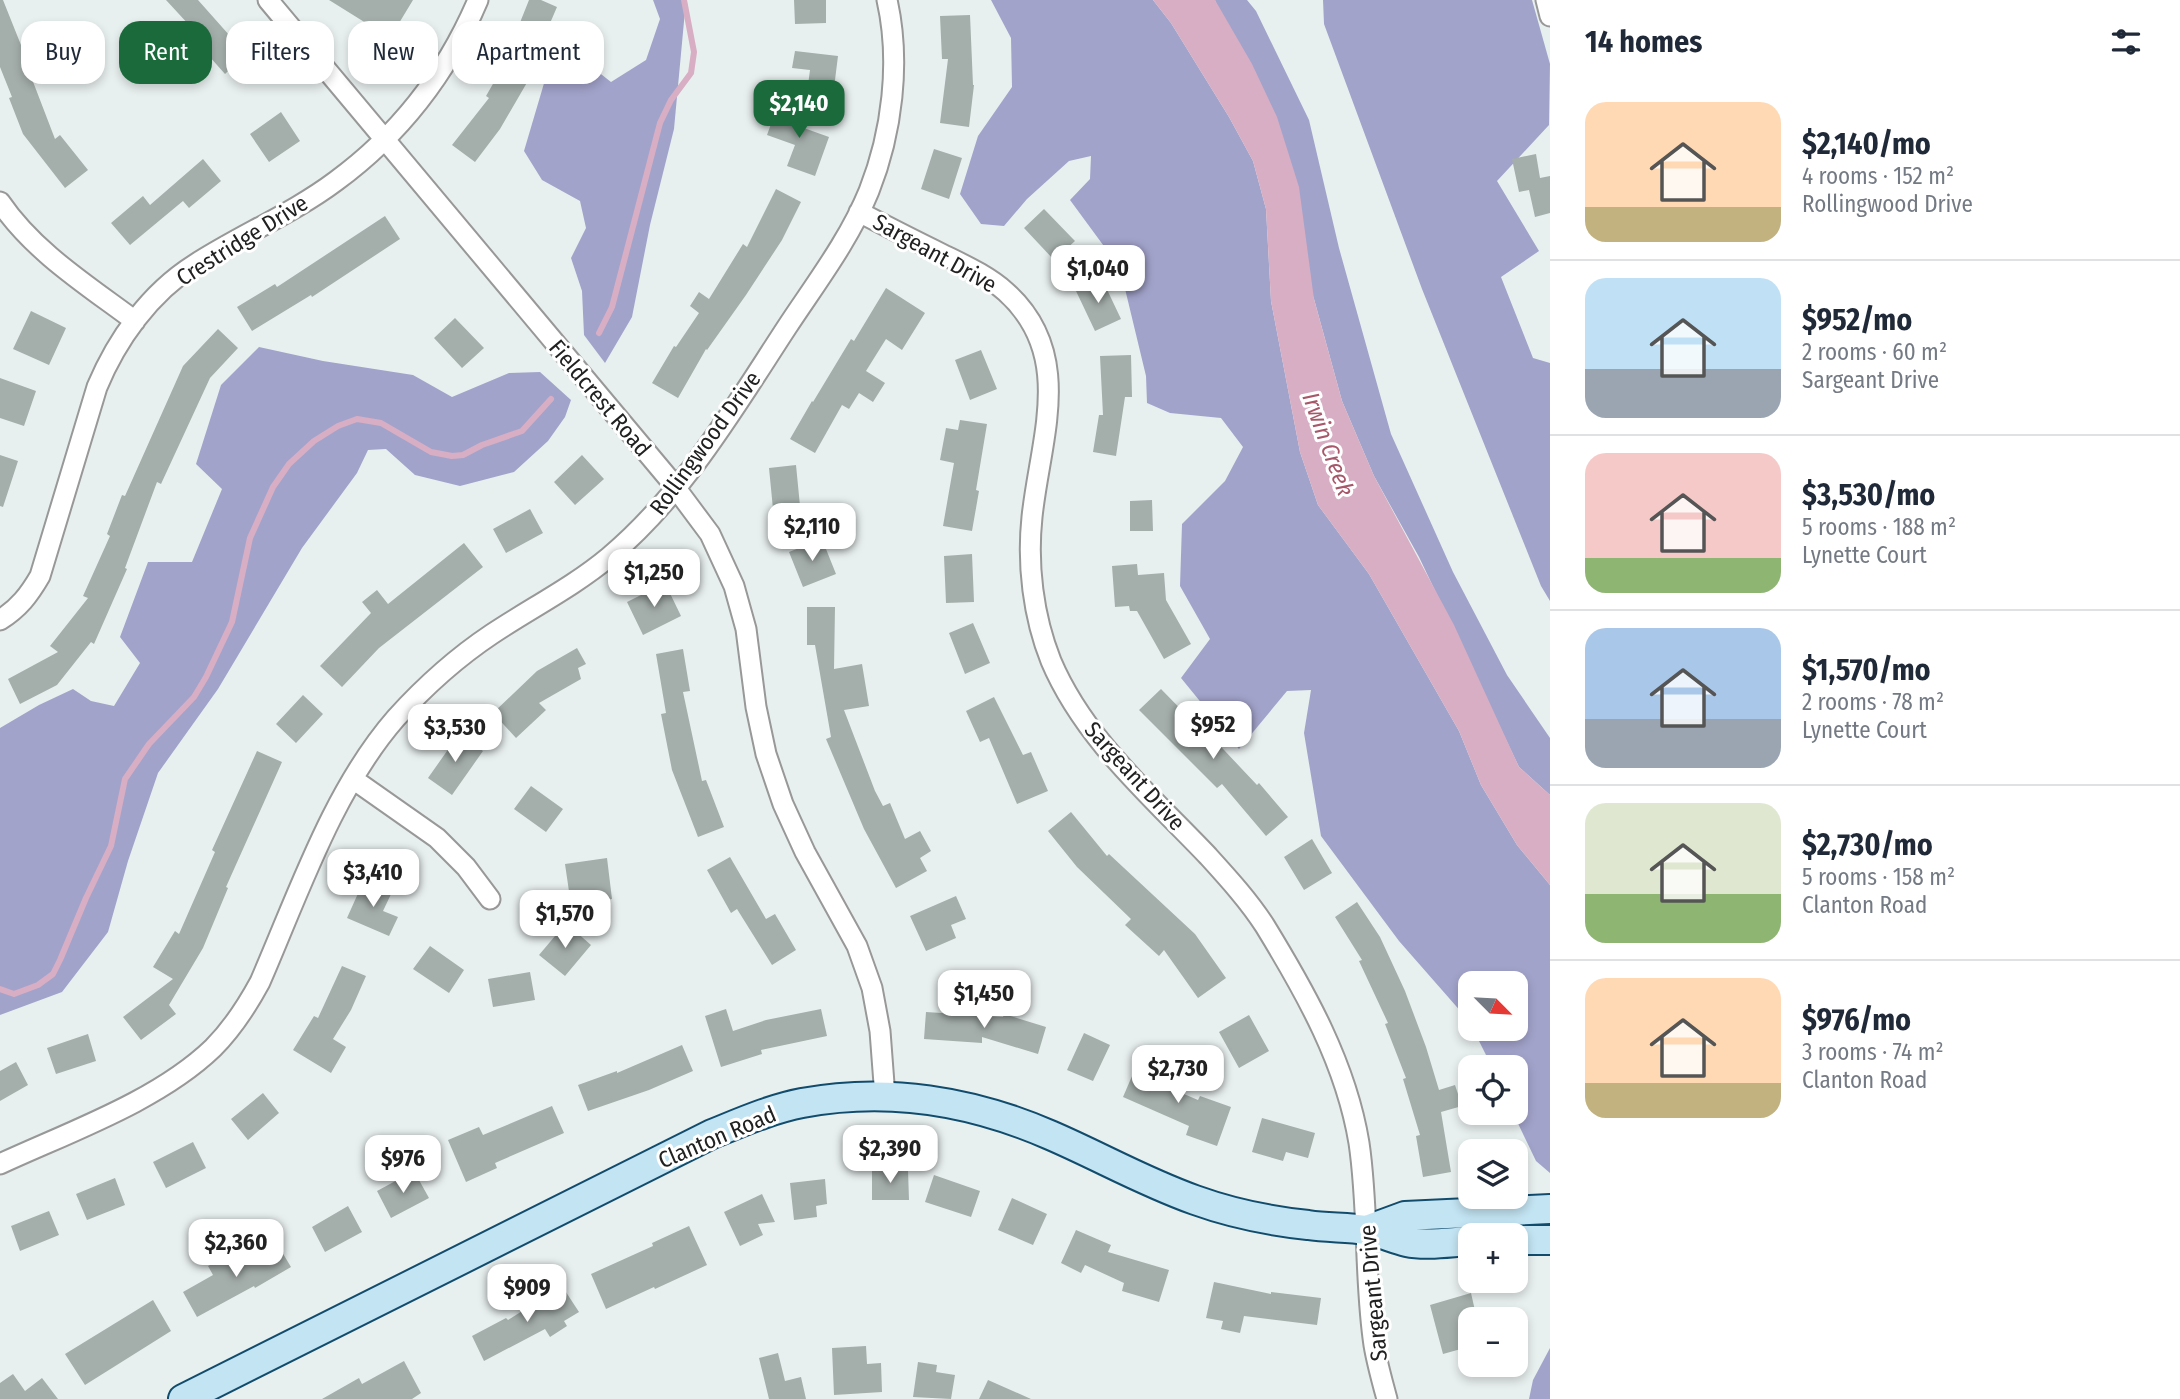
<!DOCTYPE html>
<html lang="en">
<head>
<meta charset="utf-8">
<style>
	:root { --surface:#fff; --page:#f6f6f7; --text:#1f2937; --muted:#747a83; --line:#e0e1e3; --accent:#1b6a3c }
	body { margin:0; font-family:"Fira Sans Condensed",sans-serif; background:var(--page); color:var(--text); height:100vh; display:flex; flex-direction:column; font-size:26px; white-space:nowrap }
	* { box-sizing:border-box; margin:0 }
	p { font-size:23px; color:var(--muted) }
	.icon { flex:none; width:38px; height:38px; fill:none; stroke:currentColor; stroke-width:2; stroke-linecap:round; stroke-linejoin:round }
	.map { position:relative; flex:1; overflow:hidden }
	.side { display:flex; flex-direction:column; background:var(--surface); width:630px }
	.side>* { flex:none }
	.guide { position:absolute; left:21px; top:21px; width:665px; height:63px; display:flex; gap:14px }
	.needle { width:46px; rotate:114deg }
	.fabs { position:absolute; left:1458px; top:971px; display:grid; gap:14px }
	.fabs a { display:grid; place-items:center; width:70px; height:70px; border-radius:14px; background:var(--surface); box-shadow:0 4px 10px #0003; font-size:35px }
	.price { position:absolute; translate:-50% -60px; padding:0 16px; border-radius:14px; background:#fff; color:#222; font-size:23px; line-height:46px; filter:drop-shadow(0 2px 4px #0008) }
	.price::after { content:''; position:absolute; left:50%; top:42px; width:21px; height:16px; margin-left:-10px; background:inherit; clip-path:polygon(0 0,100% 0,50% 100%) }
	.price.selected { background:var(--accent); color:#fff }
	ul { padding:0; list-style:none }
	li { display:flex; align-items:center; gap:21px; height:175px; padding:0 35px }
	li+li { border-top:2px solid var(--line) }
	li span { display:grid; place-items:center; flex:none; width:196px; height:140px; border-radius:21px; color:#555 }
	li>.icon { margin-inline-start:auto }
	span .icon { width:84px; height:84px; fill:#fffc; stroke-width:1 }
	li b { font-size:30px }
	h2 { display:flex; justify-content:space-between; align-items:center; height:84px; padding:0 35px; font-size:30px }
	.tag { padding:0 24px; border-radius:21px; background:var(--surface); box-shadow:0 4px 10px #0003; font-size:24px; line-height:63px }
	.tag.selected { background:var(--accent); color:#fff }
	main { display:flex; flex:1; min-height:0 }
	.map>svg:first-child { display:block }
	.forest { fill:#a2a3ca }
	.water { fill:#d8aec4 }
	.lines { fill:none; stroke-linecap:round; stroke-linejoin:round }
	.stream { stroke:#d8aec4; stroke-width:6 }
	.building { fill:#a4aeab }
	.street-casing { stroke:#989898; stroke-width:23 }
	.secondary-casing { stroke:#124c6d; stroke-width:32 }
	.street { stroke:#fff; stroke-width:19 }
	.secondary { stroke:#c3e4f3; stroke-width:28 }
	.labels { text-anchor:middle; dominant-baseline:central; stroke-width:6; stroke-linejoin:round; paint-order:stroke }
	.street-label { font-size:23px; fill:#212121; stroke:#fff }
	.water-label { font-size:24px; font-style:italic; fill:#a6576a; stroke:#fff }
</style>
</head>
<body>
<main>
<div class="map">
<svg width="1550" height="1399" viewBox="0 0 1550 1399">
	<rect width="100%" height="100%" fill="#e8f0ef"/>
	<path class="forest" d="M653 0H686L674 129 650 225 632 317 605 363 584 335 582 291 571 258 586 228 580 201 542 180 524 151 550 63 573 52 611 82 646 60 660 19Z
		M991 0H1153L1171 23 1229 117 1253 161 1266 209 1271 301 1300 452 1318 505 1369 574 1459 731 1481 785 1517 845 1550 885V1173L1536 1161 1513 1113H1516V1068L1492 1067 1473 1029H1516V984H1470V1022L1399 941 1321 836 1304 733 1311 690 1287 691 1239 749 1181 678 1210 639 1180 586 1182 524 1225 481 1243 447 1221 418 1170 413 1147 403 1146 376 1120 268 1070 200 1090 179 1091 156 1069 161 1027 199 1004 226 981 224 960 194 978 136 1012 87 1011 38Z
		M1215 0H1247L1256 11 1309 120 1339 248 1391 434 1453 572 1507 675 1550 738V795L1519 767 1419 557 1374 476 1342 401 1314 299Z
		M1323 0H1532L1550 64 1549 125 1497 181 1539 251 1501 277 1533 358 1550 363V601L1541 586 1422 289 1324 24Z
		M259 347 323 361 413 375 452 397 509 373 540 372 571 400 565 417 548 441 514 472 460 486 415 475 386 449 368 450 357 473 302 548 218 689 158 773 128 861 108 932 62 992 0 1015V728L39 705 73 689 91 701 114 706 140 663 120 637 148 562H192L222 489 196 464 221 385Z
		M1550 1348V1399H1529L1533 1380Z"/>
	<path class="water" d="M1153 0H1215L1252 64 1277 117 1299 187 1314 299 1342 401 1374 476 1454 625 1519 767 1550 795V885L1517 845 1481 785 1459 731 1369 574 1318 505 1300 452 1271 301 1266 209 1253 161 1229 117 1171 23Z"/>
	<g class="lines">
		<path class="stream" d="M599 333 612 307 660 123 671 100 691 73 694 52 684 0
			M0 989 14 994 38 985 53 974 60 960 86 898 111 846 125 779 149 744 194 697 206 677 232 622 250 538 273 487 289 464 314 441 338 426 357 419 381 423 431 452 452 456 463 455 482 445 522 431 551 399"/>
	</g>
	<path class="building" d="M0 0H3L29 65 27 66 55 139 60 135 88 170 65 188 23 134 9 98 12 97 0 67Z
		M166 0H198L246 54 225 74 209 56 193 72 168 47 190 26Z
		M329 0H413L390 38Z
		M529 0H541L557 7 529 72 532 74 500 129 475 162 452 145 489 98 486 96 520 37 515 35Z
		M794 0H826V23L795 24Z
		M970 15 973 85H974L969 127 940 123 948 59H942L940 16Z
		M795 51 838 56 833 96 807 93 810 70 792 68Z
		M778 105 806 115 801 127 829 137 815 176 787 166 795 145 767 135Z
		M281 112 300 141 269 162 250 134Z
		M934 149 962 158 949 199 921 189Z
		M1536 154 1540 178 1550 176V213L1535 217 1529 190 1519 192 1512 159Z
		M203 159 221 181 189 208 183 201 130 245 111 223 143 196 150 205Z
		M776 189 801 202 782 240 746 295 707 350 706 349 678 398 652 383 674 346 676 347 699 313 690 306 699 292 709 299 743 244 747 247Z
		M1044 209 1075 241 1054 260 1024 228Z
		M385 216 400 239 312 297 311 295 252 331 237 307 275 284 277 287Z
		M1102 279 1121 319 1095 331 1076 291Z
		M886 288 925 313 902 350 886 339 866 371 885 383 873 402 859 393 849 409 842 405 815 453 790 439 812 401 813 402 851 339 854 341Z
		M31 311 66 328 49 365 13 349Z
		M455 318 484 348 462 368 434 338Z
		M218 329 238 348 210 378 161 484 157 482 125 568 127 569 94 644 91 642 57 685 20 704 8 679 58 652 50 646 88 598 83 596 110 536 107 534 122 495 125 496 183 366Z
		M981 350 997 389 970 400 955 360Z
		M1131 355 1132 397H1125L1116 456 1093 452 1099 415H1103L1100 356Z
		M0 378 36 391 24 426 0 418Z
		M960 420 987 424 976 490 979 491 972 531 943 526 954 463 940 460 946 428 958 430Z
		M0 455 18 461 3 507 0 506Z
		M582 455 604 479 575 505 554 482Z
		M796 465 800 506 773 509 769 468Z
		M1152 500 1153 531H1130V501Z
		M530 509 543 533 506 553 493 529Z
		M822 539 836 574 803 587 789 552Z
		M464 543 483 567 379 648 342 687 320 666 371 613 362 602 377 590 388 604Z
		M972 554 974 602 946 603 944 556Z
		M1137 564 1138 575 1164 573 1166 600 1191 644 1164 659 1137 611H1130L1129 606 1115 607 1112 566Z
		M665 583 681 616 643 635 627 602Z
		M807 607H835L834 669 862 664 869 706 844 710 875 791 883 806 890 803 905 839 920 831 931 851 920 858 927 871 896 888 864 829 826 739 831 737 815 645H807Z
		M973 623 990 663 965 674 949 633Z
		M577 648 586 664 578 668 581 679 539 703 546 710 516 738 493 713 537 671Z
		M683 649 690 691 683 692 702 781 706 780 724 827 698 837 672 770 661 714 666 713 656 654Z
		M1161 689 1206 735 1208 733 1257 785 1259 783 1288 817 1266 836 1222 784 1217 788 1139 710Z
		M303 695 323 714 296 743 276 724Z
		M994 697 1023 755 1031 752 1048 791 1017 804 989 738 980 742 966 711Z
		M459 734 483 751 452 795 428 778Z
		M257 751 282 762 226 887 228 888 203 948 169 1005 176 1014 141 1040 123 1017 173 979 153 967 175 931 179 934 215 852 212 850Z
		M531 786 563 809 546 832 514 809Z
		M1071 812 1107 856 1109 854 1195 934 1226 978 1198 998 1164 950 1159 956 1125 925 1131 919 1077 867 1048 831Z
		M1312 839 1332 873 1304 890 1284 857Z
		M730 857 766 919 775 914 796 950 772 965 737 909 731 913 707 870Z
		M607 858 612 899 571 905 565 864Z
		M364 880 392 892 383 911 398 917 389 936 347 918Z
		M956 896 966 919 951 925 956 938 926 951 910 916Z
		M1357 902 1380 937 1405 991 1426 1047 1439 1090 1455 1085 1462 1106 1441 1112 1451 1172 1423 1177 1416 1136 1420 1135 1403 1079 1406 1078 1385 1024 1388 1023 1359 961 1362 960 1335 917Z
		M566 923 591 945 565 976 539 955Z
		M430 946 464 970 449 993 413 969Z
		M342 966 366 976 351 1010 333 1039 346 1047 331 1073 293 1050 314 1016 318 1018Z
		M530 972 535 1000 493 1007 488 979Z
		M726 1009 733 1031 766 1020 821 1009 827 1036 761 1050 762 1054 721 1067 705 1016Z
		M926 1012 1003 1017 1004 1014 1046 1027 1038 1054 982 1037V1043L924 1039Z
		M1249 1015 1269 1051 1239 1068 1219 1032Z
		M1084 1033 1110 1045 1093 1081 1067 1070Z
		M88 1034 96 1061 56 1074 47 1048Z
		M682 1045 693 1071 649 1090 588 1111 578 1085 617 1071V1073Z
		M16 1062 28 1085 0 1101V1071Z
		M1138 1062 1162 1072 1158 1083 1198 1100 1200 1096 1231 1107 1217 1146 1186 1135 1189 1126 1123 1097Z
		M263 1093 279 1113 248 1140 231 1119Z
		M552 1106 564 1133 495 1163 497 1168 466 1182 448 1140 479 1127 483 1135Z
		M1262 1118 1315 1133 1308 1158 1286 1152 1283 1161 1252 1152Z
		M193 1142 206 1168 166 1188 153 1162Z
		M908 1170 909 1200H872V1171Z
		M414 1171 429 1198 391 1218 377 1191Z
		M934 1175 980 1191 971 1217 925 1202Z
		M115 1178 125 1205 87 1220 76 1194Z
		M825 1179 827 1204 816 1206 817 1217 794 1220 790 1183Z
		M762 1194 775 1222 758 1224 763 1235 740 1246 724 1212Z
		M1012 1198 1047 1214 1033 1245 998 1230Z
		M348 1206 362 1232 325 1252 312 1227Z
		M49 1211 59 1235 20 1251 11 1226Z
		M689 1226 707 1265 655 1289 654 1287 606 1309 591 1274 653 1246 652 1243Z
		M1076 1230 1111 1245 1108 1252 1169 1270 1159 1302 1122 1291 1124 1283 1085 1265 1081 1273 1061 1263Z
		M276 1242 291 1267 255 1288 254 1286 197 1317 183 1292 213 1275 208 1266 226 1257 232 1268Z
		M1214 1282 1271 1294V1292L1321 1298 1317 1325 1244 1316 1240 1333 1221 1329 1223 1321 1206 1318Z
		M562 1286 579 1312 564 1321 567 1326 550 1337 545 1329 484 1361 472 1336 506 1318 508 1320Z
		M1471 1293 1476 1315 1461 1319 1468 1347 1443 1354 1430 1305Z
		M153 1300 171 1331 85 1385 65 1354Z
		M866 1346 867 1364 881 1363 882 1392 834 1395 832 1348Z
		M778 1353 785 1381 801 1377 806 1399H769L759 1358Z
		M404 1361 421 1393 412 1399H322L359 1378 362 1384Z
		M918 1362 937 1365 936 1372 955 1375 951 1399 913 1397Z
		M13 1374 25 1391 42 1378 58 1399H0V1383Z
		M988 1380 1031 1399H979Z"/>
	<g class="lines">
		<g class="street-casing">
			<path id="street" d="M268 0 669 479 710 534 734 586 746 629 756 707 766 754 783 804 805 852 857 946 872 988 880 1031 885 1097
				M1546 0 1550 16
				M0 202C34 252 87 285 135 321
				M859 212C886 226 913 240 940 253 964 265 987 275 1006 292 1076 355 1040 439 1032 517 1027 564 1033 616 1051 661 1084 739 1151 796 1208 856 1228 878 1249 901 1265 926 1306 993 1346 1064 1359 1143 1369 1210 1364 1278 1374 1345 1377 1363 1382 1381 1387 1399
				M0 620C19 608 29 595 40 576L97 387C117 339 150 293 194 265 240 235 292 214 336 181 400 134 447 73 478 0
				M353 779 437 838 466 867 490 899
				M0 1164C69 1132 158 1101 213 1048 232 1029 247 1006 260 982 298 895 333 790 396 718 425 686 456 658 492 634 531 608 573 587 609 557 684 494 734 408 787 327 816 283 849 240 869 191 892 133 901 62 887 0"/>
		</g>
		<g class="secondary-casing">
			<path id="secondary" d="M1367 1230 1405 1216 1550 1209
				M1516 1240H1550
				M183 1399 712 1134C742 1122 771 1109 802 1103 887 1087 972 1101 1050 1135 1099 1156 1144 1182 1195 1200 1231 1213 1270 1221 1308 1225 1327 1228 1347 1227 1366 1230 1380 1232 1393 1239 1407 1242 1426 1246 1450 1242 1470 1241"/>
		</g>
		<use href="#street" class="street"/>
		<use href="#secondary" class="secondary"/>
	</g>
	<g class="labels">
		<g class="street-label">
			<text transform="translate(242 240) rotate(-32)">Crestridge Drive</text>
			<text transform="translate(935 253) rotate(29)">Sargeant Drive</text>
			<text transform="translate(600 398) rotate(50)">Fieldcrest Road</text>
			<text transform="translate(705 443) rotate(-54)">Rollingwood Drive</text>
			<text transform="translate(1135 776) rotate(48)">Sargeant Drive</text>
			<text transform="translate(717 1137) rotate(-23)">Clanton Road</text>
			<text transform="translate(1373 1293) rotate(-95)">Sargeant Drive</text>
		</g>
		<g class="water-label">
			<text transform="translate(1328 444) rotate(70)">Irwin Creek</text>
		</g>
	</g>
</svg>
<div class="fabs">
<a><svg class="needle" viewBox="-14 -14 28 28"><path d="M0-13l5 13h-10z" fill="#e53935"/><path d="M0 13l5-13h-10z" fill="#747a83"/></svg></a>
<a><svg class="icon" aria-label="locate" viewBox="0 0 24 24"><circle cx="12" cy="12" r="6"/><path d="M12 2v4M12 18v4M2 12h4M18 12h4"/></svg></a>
<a><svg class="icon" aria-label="layers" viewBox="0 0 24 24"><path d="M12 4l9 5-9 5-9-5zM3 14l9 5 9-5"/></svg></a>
<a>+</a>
<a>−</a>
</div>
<b class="price selected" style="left:799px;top:140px">$2,140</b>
<b class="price" style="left:1098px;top:305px">$1,040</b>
<b class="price" style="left:812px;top:563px">$2,110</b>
<b class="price" style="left:654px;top:609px">$1,250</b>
<b class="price" style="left:1213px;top:761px">$952</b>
<b class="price" style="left:455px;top:764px">$3,530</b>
<b class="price" style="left:373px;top:909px">$3,410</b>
<b class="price" style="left:565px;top:950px">$1,570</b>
<b class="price" style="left:984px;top:1030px">$1,450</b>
<b class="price" style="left:1178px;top:1105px">$2,730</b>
<b class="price" style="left:890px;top:1185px">$2,390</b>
<b class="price" style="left:403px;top:1195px">$976</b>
<b class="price" style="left:236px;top:1279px">$2,360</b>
<b class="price" style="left:527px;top:1324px">$909</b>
<div class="guide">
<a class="tag">Buy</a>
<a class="tag selected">Rent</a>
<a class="tag">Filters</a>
<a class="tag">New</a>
<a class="tag">Apartment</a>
</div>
</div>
<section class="side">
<h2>14 homes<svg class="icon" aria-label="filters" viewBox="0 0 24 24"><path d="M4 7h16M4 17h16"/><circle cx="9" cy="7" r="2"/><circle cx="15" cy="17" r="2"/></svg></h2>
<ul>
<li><span style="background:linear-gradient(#ffd9b3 75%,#c2b280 0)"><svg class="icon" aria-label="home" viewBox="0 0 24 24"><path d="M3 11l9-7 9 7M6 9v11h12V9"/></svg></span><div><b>$2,140/mo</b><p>4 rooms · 152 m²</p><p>Rollingwood Drive</p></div></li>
<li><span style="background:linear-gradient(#bfe0f5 65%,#9aa5b1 0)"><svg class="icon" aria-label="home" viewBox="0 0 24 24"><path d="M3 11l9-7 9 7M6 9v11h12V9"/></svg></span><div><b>$952/mo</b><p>2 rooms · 60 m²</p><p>Sargeant Drive</p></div></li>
<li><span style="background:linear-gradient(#f6c9c9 75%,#8fb573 0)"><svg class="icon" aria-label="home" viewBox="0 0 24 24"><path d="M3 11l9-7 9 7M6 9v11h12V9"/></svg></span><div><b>$3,530/mo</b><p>5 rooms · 188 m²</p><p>Lynette Court</p></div></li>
<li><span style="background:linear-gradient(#a9c7e8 65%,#9aa5b1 0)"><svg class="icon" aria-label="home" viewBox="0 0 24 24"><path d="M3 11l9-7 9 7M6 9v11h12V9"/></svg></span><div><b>$1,570/mo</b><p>2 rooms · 78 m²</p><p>Lynette Court</p></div></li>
<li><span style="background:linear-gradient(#dfe7d0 65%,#8fb573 0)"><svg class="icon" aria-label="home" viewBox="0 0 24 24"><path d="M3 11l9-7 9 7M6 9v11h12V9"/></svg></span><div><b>$2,730/mo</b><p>5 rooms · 158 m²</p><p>Clanton Road</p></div></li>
<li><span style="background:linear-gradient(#ffd9b3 75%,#c2b280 0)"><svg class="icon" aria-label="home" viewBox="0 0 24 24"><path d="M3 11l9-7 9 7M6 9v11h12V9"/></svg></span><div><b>$976/mo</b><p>3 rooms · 74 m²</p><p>Clanton Road</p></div></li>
</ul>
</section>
</main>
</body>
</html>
